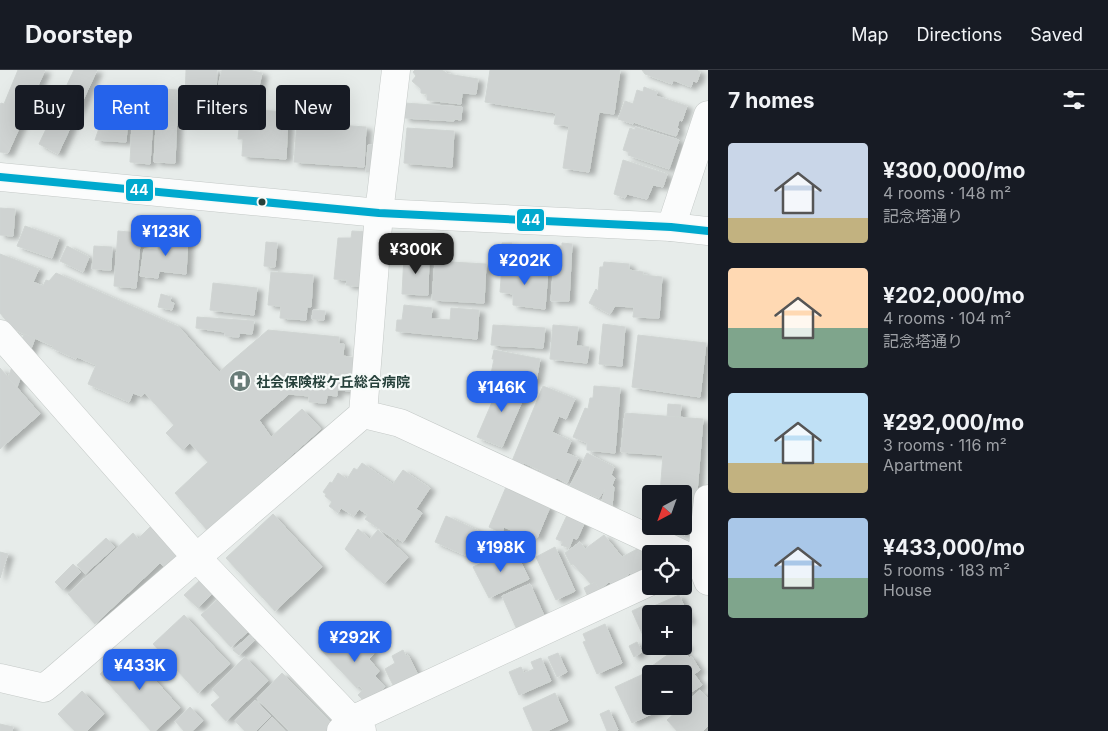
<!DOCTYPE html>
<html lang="en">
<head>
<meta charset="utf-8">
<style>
	:root { --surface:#171b24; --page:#20242c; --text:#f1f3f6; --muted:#9ea1a6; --line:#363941; --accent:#2563eb }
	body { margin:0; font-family:Inter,"Noto Sans JP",sans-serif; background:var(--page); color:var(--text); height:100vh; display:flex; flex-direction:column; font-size:19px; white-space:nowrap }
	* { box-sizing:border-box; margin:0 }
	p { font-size:16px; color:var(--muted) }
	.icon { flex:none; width:28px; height:28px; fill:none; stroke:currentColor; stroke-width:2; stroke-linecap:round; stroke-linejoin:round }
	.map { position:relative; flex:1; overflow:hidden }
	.details { display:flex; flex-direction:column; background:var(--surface); width:400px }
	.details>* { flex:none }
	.top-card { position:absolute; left:15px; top:15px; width:475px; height:45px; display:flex; gap:10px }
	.needle { width:32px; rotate:221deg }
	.buttons { position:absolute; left:642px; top:415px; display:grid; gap:10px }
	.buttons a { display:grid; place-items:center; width:50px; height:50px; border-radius:5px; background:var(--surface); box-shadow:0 5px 20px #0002; font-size:25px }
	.price { position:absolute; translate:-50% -42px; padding:0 11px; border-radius:10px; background:var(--accent); color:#fff; font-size:16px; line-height:32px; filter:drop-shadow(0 1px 2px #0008) }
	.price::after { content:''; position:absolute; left:50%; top:30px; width:15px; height:11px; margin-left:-8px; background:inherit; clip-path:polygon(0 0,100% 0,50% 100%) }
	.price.active { background:#222; color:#fff }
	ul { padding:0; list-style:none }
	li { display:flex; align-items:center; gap:15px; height:125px; padding:0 20px }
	li span { display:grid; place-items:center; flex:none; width:140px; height:100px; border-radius:5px; color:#555 }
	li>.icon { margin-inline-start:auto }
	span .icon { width:60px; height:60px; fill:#fffc; stroke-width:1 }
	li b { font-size:21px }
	h2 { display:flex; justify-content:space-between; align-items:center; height:60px; padding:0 20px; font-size:21px }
	.tag { padding:0 18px; border-radius:5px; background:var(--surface); box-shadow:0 5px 20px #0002; font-size:18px; line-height:45px }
	.tag.active { background:var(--accent); color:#fff }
	header { display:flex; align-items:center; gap:30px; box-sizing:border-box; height:70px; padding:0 25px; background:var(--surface); border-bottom:1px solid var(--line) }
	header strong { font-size:24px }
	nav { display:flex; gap:28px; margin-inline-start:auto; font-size:18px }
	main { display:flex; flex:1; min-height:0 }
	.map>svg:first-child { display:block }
	.building { fill:#cfd3d2; stroke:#d0d5d3; filter:url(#shadow) }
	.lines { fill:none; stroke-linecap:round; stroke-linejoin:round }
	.minor-casing { stroke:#c4c9c7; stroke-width:29 }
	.tertiary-casing { stroke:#c4c9c7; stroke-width:29 }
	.minor { stroke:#fbfcfc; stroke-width:28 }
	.tertiary { stroke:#fbfcfc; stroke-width:28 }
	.bus-1-casing { stroke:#f6faf8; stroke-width:11 }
	.bus-1 { stroke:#00a9ce; stroke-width:8 }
	.bus-dot { fill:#25403a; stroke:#f6faf8; stroke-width:2 }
	.labels { text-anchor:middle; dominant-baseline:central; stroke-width:4.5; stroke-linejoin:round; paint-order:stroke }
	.poi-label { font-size:14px; font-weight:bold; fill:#25403a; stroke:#f6faf8; text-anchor:start }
	.line-badge { stroke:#f6faf8; stroke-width:2 }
	.badge-label { font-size:14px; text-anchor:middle; font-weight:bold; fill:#fff }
</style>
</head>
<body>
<header>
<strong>Doorstep</strong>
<nav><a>Map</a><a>Directions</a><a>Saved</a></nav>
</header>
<main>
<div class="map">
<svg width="708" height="661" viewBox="0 0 708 661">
	<defs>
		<filter id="shadow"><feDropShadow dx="5.5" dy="3" stdDeviation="2.5" flood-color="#0004"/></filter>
	</defs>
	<rect width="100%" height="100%" fill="#e7ecea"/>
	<path class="building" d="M18 0H45L8 83 0 82V35L1 33 4 34Z
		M74 0H97L58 84 39 74Z
		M186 0H217L216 26 231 30 230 37 215 33 185 30Z
		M222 0H249L262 3 255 34 216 25Z
		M415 0H442L448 4 478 9 476 24 462 23 461 34 427 30V24L421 23V19L412 11 416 6 413 2Z
		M490 0H620L614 44 599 42 589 102 563 98 569 56 554 54 556 43 485 32Z
		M642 0H697L700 2 697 12 693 11 691 17 673 10 672 14 645 4Z
		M134 16 155 17 150 94 130 92Z
		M644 17 657 22 656 26 687 36 682 51 679 50 677 58 679 59 676 66 633 52V54L618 49 625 31 633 34 637 20 643 22Z
		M161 19 178 20 175 93 154 92 157 37H160Z
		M112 20 130 21 126 72 95 70Z
		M405 33 462 37 461 50 454 49V51L404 48Z
		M247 39 285 42V45H288L286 89 242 86 243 69H238L239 59H242L243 41H247Z
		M297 52 366 57 364 97 294 92Z
		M635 57 679 70 669 99 628 85 629 82 623 80 630 58 635 60Z
		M407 58 454 61 452 97 404 93Z
		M368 75H378L376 102H366Z
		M623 90 667 104 663 117 653 115 647 129 627 124 625 128 614 124Z
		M0 138 15 139 13 166 0 165Z
		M25 156 59 168 52 188 17 176Z
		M118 161 141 163 136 218 114 216Z
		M352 161 371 162 366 217 346 215 347 210 334 209 338 168H351Z
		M159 165 188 167 186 204 159 201 158 208 140 206 144 179 158 180Z
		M266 172 277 173 275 197 264 196Z
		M502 173H512L511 191 501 190Z
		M562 173 572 174 569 231H551L555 176H562Z
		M67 176 89 187 83 202 60 191Z
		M94 176 112 177 111 200 92 199Z
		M0 184 39 199 33 212 43 216 46 210 49 211 56 203 179 257 219 302 268 260 339 267V274H344L343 286 355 288 352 321 337 320V326L327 325 326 333 309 332V326L289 324 259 350 271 367 302 339 321 359 207 460 175 423 208 392 190 373 183 380 166 363 174 355 145 323 141 326 133 323 129 332 88 314 96 295 77 287 76 289 52 278 53 276 13 259 0 243Z
		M404 185 429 186 428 225 402 224Z
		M435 191 486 194 484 233 432 230Z
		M604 192 629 194V200L643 202V205L662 207 659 248 633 247 634 237 615 236 610 244 589 233 596 219 598 221 600 197H603Z
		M502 196 548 200 545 239 513 235V224L500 222Z
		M271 202 313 205 311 237H307L306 250 280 248 281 236 268 235Z
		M213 213 257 218 254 245 210 240Z
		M161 224 171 227 170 232 174 233 172 240 158 237Z
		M404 235 432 238 431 249 450 250 451 238 479 240 477 269 396 261 397 250H402Z
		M313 240 325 241 324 250 312 249Z
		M197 247 254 251 252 264 239 263V267L225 266V262L196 258Z
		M603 254 625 257 622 296 599 294Z
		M493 255 545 258 543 278 491 275Z
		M553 255 578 257 576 276 589 277 587 293 550 289Z
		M24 264 35 268 17 317 8 308Z
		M638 265 706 273 700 327 632 317Z
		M494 280 540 289 536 312 491 304 494 289H492Z
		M0 298 40 344 0 379Z
		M502 309 527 320 502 377 477 367Z
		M543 316 575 329 566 349 559 346 552 362 571 371 566 383 578 388 567 413 557 408 554 411 540 404 542 401 524 393 523 396 512 391Z
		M594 316 620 318 615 383 587 380V373L573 367 585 338 588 339 590 328H593Z
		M668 334 681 335 680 347 667 346Z
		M625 343 703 349 694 459 686 458 685 465 660 456H684V424H660L663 385 621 382Z
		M587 383 614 397 611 405 615 408 612 415 614 417 612 436 602 431 605 419 599 428 570 416Z
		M362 393 393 414 403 400 430 418 416 439 422 443 403 472 397 468 396 470 365 449 368 445 359 439 354 446 341 438 338 443 329 436 332 432 325 426 326 424 323 422 330 412 332 413 338 403 347 409 354 398 357 400Z
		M506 417 550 437 537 468 528 464 527 467 504 457 502 463 489 457Z
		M568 443 585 452 577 469 573 468 569 478 561 475 563 472 556 469Z
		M273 444 322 497 275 541 226 488Z
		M446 446 479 461 467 486 435 472Z
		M154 453 185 487 169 502 160 493 95 554 68 524 133 463 138 469Z
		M358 459 370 469 378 460 408 487 384 514 345 479Z
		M604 465 622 487 643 476 651 484V503L634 511 630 503 615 518 609 512 599 520 595 512 591 514 573 494 571 495 565 483 580 472 585 479Z
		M106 468 115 477 85 504 77 495Z
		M555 477 575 521 556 530 536 487Z
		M514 478 529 509 489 528 473 497Z
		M0 482 8 484 0 508Z
		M73 494 81 502 63 520 55 512Z
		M200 510 212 524 198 538 184 525Z
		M595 512 602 526 590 531 584 518Z
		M530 514 546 550 518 562 502 526Z
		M679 525 690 550 684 553V544H651V568L645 570 632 541 645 535 647 539Z
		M220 527 250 560 231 577 201 545Z
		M184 545 230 594 198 623 153 574Z
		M605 554 622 593 597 604 583 572 586 571 583 564Z
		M347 555 374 584 369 589 379 601 375 606 385 617 367 634 358 625 363 620 359 615 357 618 321 580Z
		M250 565 254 571 239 585 233 580Z
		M637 572 642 582 634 587 629 576Z
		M685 573 688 577 684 580 689 588 691 586 700 600 694 604 702 615 684 627V604H657L652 596 680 576H684Z
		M127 579 180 638 155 661H151L100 604Z
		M403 580 406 586 408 585 420 609 396 621 385 599 395 593 392 586Z
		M558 583 567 602 557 607 548 587Z
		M245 587 268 611 226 651 211 635 220 627 212 619Z
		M541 588 551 611 519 625 509 602 521 597 524 603 534 599 531 592Z
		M650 601 651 636 667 637 632 653 615 617Z
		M282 603 331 653 327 657 331 660 330 661H290L257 629Z
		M700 620 708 628V656L703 661H677L667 650Z
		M82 621 104 644 87 661H75L58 644Z
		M555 623 568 651 547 661H533L523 638Z
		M255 630 271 646 256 661H245L235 651Z
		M190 637 203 651 192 661H184L175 651Z
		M609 640 618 660 616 661H607L600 644Z
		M272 647 285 661H259Z
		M0 654 13 657 12 661H0Z"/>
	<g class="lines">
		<g class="minor-casing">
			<path id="minor" d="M671 157 708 45
				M0 264 196 487 362 661
				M363 344 400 353 682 484
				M708 429 701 493 708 511
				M0 608 44 618 53 611 363 344 379 143 396 0
				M341 661 352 650 651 511"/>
		</g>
		<g class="tertiary-casing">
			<path id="tertiary" d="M0 107 379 143 671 157 708 161"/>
		</g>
		<use href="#minor" class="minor"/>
		<use href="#tertiary" class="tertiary"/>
		<g class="bus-1-casing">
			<path id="bus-1" d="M0 107 379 143 671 157 708 161"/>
		</g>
		<use href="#bus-1" class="bus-1"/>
	</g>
	<defs>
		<g id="hospital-disc" transform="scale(1.125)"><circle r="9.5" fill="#697c78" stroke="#f6faf8"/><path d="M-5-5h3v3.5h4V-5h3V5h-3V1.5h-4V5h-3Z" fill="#fff"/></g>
	</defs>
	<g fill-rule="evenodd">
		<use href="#hospital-disc" x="240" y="311"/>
	</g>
	<circle class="bus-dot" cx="262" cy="132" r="4.5"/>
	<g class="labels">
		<g class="poi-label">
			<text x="256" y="311">社会保険桜ケ丘総合病院</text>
		</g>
	</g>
	<g class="line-badge">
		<rect x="125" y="108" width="29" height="24" rx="5" fill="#00a9ce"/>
		<rect x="516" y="138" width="29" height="24" rx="5" fill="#00a9ce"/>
	</g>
	<g class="badge-label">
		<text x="139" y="125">44</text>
		<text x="531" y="155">44</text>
	</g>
</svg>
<div class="buttons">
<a><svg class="needle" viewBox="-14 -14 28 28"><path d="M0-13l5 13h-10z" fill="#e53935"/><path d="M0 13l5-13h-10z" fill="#9ea1a6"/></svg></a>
<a><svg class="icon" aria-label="locate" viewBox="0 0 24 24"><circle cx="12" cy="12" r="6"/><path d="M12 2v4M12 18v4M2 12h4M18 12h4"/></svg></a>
<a>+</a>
<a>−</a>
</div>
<b class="price" style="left:166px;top:187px">¥123K</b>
<b class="price active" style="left:416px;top:205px">¥300K</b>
<b class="price" style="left:525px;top:216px">¥202K</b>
<b class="price" style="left:502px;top:343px">¥146K</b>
<b class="price" style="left:501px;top:503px">¥198K</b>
<b class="price" style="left:355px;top:593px">¥292K</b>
<b class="price" style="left:140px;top:621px">¥433K</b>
<div class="top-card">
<a class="tag">Buy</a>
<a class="tag active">Rent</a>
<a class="tag">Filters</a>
<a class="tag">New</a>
</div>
</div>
<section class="details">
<h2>7 homes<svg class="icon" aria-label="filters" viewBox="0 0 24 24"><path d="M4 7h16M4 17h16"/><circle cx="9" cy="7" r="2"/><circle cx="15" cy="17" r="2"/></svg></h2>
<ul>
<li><span style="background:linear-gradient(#c9d6e8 75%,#c2b280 0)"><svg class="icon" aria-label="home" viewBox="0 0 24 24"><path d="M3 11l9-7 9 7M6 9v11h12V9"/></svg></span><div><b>¥300,000/mo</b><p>4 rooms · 148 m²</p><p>記念塔通り</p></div></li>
<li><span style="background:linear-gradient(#ffd9b3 60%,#7fa58c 0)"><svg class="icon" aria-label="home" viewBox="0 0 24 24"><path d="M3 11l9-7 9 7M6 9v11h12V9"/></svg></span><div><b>¥202,000/mo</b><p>4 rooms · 104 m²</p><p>記念塔通り</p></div></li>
<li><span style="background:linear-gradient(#bfe0f5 70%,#c2b280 0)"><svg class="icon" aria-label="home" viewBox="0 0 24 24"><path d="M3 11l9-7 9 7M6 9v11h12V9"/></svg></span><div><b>¥292,000/mo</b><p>3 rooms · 116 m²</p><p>Apartment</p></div></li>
<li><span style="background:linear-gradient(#a9c7e8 60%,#7fa58c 0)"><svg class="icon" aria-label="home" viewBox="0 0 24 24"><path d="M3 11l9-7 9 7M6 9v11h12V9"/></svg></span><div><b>¥433,000/mo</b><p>5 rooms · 183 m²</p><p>House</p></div></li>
</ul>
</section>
</main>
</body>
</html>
